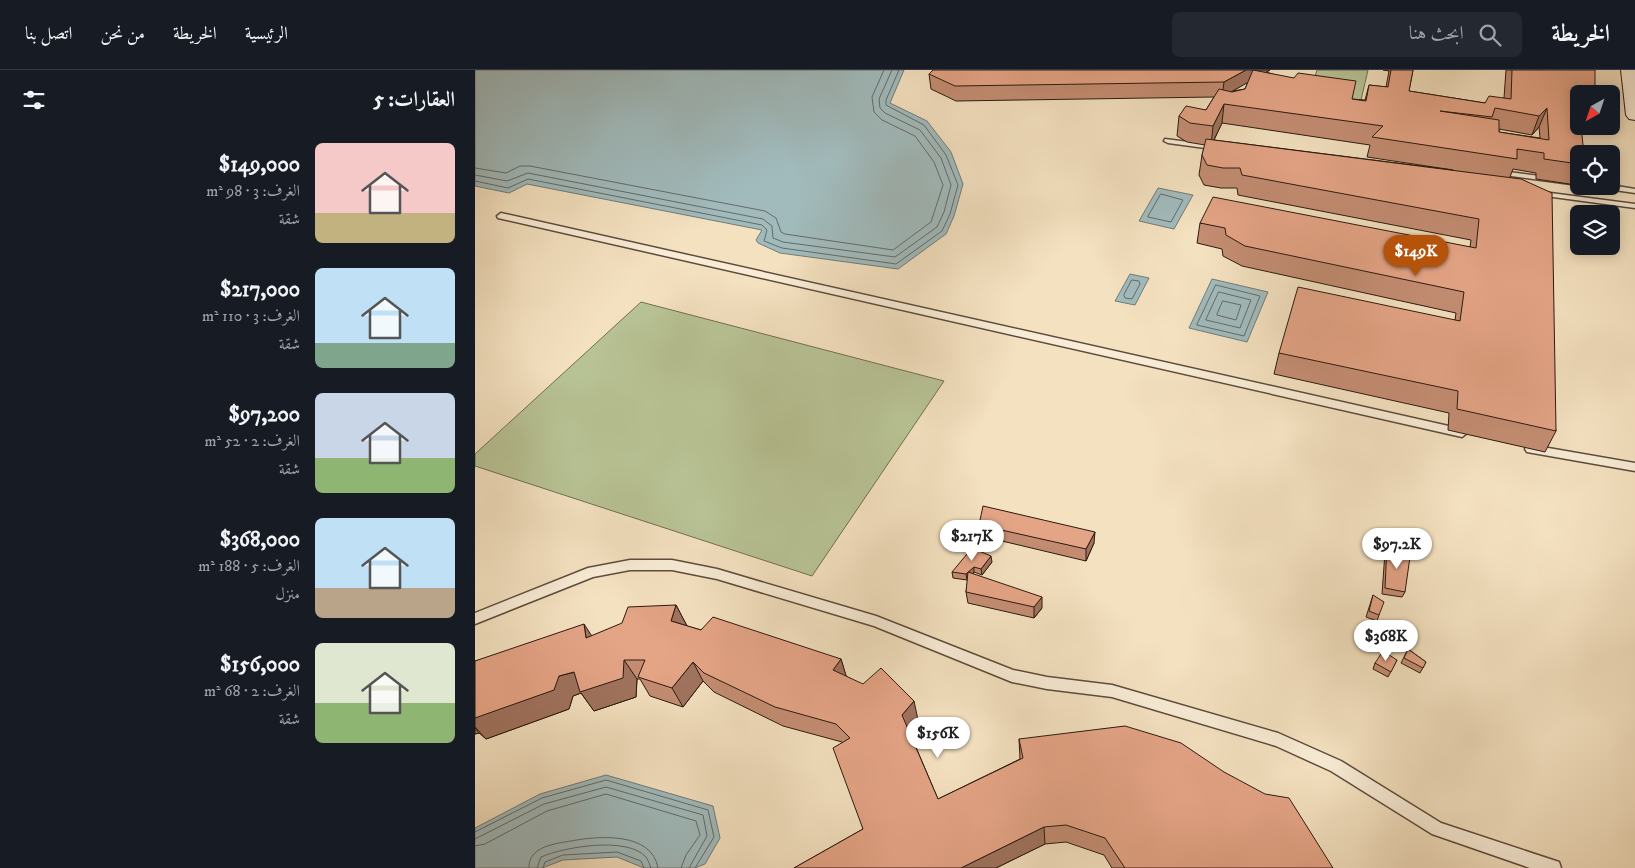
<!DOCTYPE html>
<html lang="ar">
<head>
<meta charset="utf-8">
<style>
	:root { --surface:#171b24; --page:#242831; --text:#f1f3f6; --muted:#9ea1a6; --line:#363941; --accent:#b45309 }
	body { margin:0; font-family:"IM FELL DW Pica",Amiri,serif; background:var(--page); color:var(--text); direction:rtl; height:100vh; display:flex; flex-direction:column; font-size:19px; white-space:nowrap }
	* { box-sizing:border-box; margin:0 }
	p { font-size:16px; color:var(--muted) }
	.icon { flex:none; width:28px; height:28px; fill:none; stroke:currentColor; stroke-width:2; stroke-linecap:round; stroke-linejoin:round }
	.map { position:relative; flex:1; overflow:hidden; direction:ltr }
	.drawer { display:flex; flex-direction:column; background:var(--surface); width:475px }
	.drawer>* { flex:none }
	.needle { width:32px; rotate:220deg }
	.fabs { position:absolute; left:1095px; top:15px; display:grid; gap:10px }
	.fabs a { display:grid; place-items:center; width:50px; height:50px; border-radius:8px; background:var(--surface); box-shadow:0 2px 12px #0003; font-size:25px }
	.price { position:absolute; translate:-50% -42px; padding:0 11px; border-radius:18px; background:#fff; color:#222; font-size:16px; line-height:32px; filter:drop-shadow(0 1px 2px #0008) }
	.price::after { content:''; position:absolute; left:50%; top:30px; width:15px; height:11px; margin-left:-8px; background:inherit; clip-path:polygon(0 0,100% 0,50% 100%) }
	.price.active { background:var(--accent); color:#fff }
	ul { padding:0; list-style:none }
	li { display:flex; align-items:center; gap:15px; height:125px; padding:0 20px }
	li span { display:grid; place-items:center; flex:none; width:140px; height:100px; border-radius:8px; color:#555 }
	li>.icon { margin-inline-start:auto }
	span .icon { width:60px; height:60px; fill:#fffc; stroke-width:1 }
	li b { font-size:21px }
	h2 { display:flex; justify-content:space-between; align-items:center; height:60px; padding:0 20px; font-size:21px }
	header { display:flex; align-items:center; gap:30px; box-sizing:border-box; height:70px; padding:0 25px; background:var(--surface); border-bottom:1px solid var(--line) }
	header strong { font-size:24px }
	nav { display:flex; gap:28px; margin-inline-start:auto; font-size:18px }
	.search { width:350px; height:45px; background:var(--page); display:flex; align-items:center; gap:12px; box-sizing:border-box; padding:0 18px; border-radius:8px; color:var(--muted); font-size:19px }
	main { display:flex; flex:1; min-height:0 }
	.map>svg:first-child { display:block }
	.green { fill:#b8c395; stroke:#726e52 }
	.water { fill:#a1bbbd; stroke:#727b77 }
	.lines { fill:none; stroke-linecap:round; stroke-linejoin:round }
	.shore { stroke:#666a66; stroke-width:1 }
	.service-casing { stroke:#5e4c3b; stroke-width:3 }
	.secondary-casing { stroke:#2c1a0f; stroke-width:2 }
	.service { fill:#f8ecd6; fill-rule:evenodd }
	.secondary { fill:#f8ecd6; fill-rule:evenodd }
	.wall { fill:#c48d73; stroke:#2c1a0f; fill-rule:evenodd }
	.shaded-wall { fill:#a0735e; stroke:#2c1a0f }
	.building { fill:#e4a486; stroke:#2c1a0f; fill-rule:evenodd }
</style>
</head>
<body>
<header>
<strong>الخريطة</strong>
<div class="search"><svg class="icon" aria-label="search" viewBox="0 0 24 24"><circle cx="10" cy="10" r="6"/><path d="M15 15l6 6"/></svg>ابحث هنا</div>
<nav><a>الرئيسية</a><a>الخريطة</a><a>من نحن</a><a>اتصل بنا</a></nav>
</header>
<main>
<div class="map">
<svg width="1160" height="798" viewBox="0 0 1160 798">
	<rect width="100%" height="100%" fill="#f4e1c0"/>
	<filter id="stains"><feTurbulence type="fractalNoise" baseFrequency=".004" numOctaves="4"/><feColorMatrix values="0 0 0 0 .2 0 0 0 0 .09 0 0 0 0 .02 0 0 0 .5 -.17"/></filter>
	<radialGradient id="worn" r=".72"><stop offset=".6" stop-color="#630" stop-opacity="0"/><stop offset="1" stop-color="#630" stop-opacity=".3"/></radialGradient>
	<path class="green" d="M842 0H893L886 30H877L835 22Z
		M166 232 469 311 337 506 0 396V384Z"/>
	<path class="water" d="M0 0H429L415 33 452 51 476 82 488 114 479 146 471 164 423 199 305 183 283 173 281 170 287 160 52 114 34 123 0 116Z
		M683 118 718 125 699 159 664 151Z
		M655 204 674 208 660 235 640 231Z
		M737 209 793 222 772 272 714 258Z
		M131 705 238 736 245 768 230 794 220 798H169L142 787 88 790 67 798H0V758L65 724Z"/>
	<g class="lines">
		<path class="shore" d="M0 98 31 103 45 96H55L290 141 301 148 306 162 310 164 418 180 456 152 468 115 459 92 440 66 407 50 399 42 397 27 409 0
			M0 105 32 111 53 103 288 149 297 156 298 168 308 172 420 187 462 157 469 142 476 115 466 88 445 60 410 43 405 38 404 29 417 0
			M0 111 33 118 53 109 287 155 292 160 289 171 307 178 421 194 467 161 475 144 483 115 471 85 449 55 411 35V30L424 0
			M686 124 708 130 696 152 673 147Z
			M657 210 664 211 665 214 657 229 650 228 649 225Z
			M741 215 785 226 769 266 722 255Z
			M744 222 776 230 765 258 731 250Z
			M748 231 766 235 761 250 742 245Z
			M0 762 67 728 131 710 233 740 239 767 220 798
			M0 769 69 734 131 717 228 745 232 766 214 798
			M0 776 10 774 72 741 131 724 221 751 225 765 211 785 206 798
			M54 798C54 793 55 788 59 784 67 775 84 773 96 771 122 766 177 761 183 798
			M62 798 66 787C89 777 152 766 171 787 173 790 175 795 176 798
			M68 798 70 792 88 785 142 782 166 791 169 798"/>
		<g class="service-casing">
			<path id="service" d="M690 69 745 76 749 78 745 80 693 73 689 71Z
				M1018 100 1104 111V115L1021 104 1017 102Z
				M1136 115 1160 119V123L1126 118 1122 116Z
				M1060 121 1160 134V138L1063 125 1059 123Z
				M26 143 987 359 992 363 987 367 23 148 22 146Z
				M1056 375 1160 393V401L1052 382 1050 379 1052 376Z
				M155 490H197L242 499 401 546 538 600 572 607 637 615 803 663 866 691 966 753 1078 790 1084 792 1086 798H1055L957 764 856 701 801 676 637 627 572 619 537 612 399 556 242 509 197 500H155L118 507 0 554V543L113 498Z"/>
		</g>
		<g class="secondary-casing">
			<path id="secondary" d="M1146 0H1160V50L1154 49 1151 45Z"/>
		</g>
		<use href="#service" class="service"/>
		<use href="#secondary" class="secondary"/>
	</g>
	<path class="wall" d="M458 0H795L791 2 877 29 890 30 894 15 911 17 914 1 908 0H938L934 21 1010 33 1029 28 1031 0H1120L1104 24V56H1114L1112 61H1106L1104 84V110L1101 115 1061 109V103L1038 99 1035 107 1081 361 1070 382 973 360 974 343 799 304 804 283 980 250 981 243 767 196 748 186 747 179 722 173 725 153 995 177 996 170 763 125 762 118H746L729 115 724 105 727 85 730 75 712 72 702 66 704 46 731 40 739 27 481 31 456 19 454 4ZM773 12 770 19 757 21ZM747 53 895 75 892 87 978 100 739 70ZM1064 57 1065 68 1024 62V59L1057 65Z
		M504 455 619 473 611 491 506 466Z
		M912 476 930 522 927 527 907 524 910 482Z
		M517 492 507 505 499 502 498 504 567 538 559 548 493 533 491 522 493 509 492 510 478 508 477 502Z
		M898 525 904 545 902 551 891 547Z
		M201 535 212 556 226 560 366 589 371 606 443 650 434 661 463 729 545 689 544 669 858 798H637L629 785 591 772 570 774 521 798H319L388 759 367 672 308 656 239 622 228 611 208 637 175 626 165 609H162L161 627 119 641 106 623 98 626 94 639 11 669 4 663 0 664V591L117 566Z
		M933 579 951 592 945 603 926 593Z
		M922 590 913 607 898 599 900 593Z"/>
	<path class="shaded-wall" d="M771 0H795L747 27 749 12Z
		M749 34 747 53 736 76 738 56Z
		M1072 38 1064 57 1057 65 1064 46Z
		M620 462 619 473 611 491V479Z
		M516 486 517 492 507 505 506 499Z
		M499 497V502L492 510 491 504Z
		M567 527V538L559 548V537Z
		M201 535 212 556 196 551Z
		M109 554 122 574 111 568Z
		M366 589 372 609 358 600Z
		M149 590 162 609 161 627 119 641 106 623 98 626 94 639 11 669 0 657V648L84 606Z
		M218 592 228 611 208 637 197 618Z
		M439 631 443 650 431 663 427 645Z
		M0 658 4 663 0 664Z
		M569 757 570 774 521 798H486Z"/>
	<path class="building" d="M458 0H771L749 12 480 16 454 4Z
		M778 0 819 8 823 3 881 11 877 29 891 31 894 15 913 17 916 0H938L934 21 1010 33 1014 26 1036 29 1037 0H1120V24H1104V56H1106L1109 84H1104V94L1069 89V83L1042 79V89L897 67 908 56 749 34 738 56 715 53 704 46 711 36 731 40 744 19 757 22 770 19ZM1020 38 1064 46 1072 38 1074 70 1024 62V50L965 41 1017 47Z
		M731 69 1046 109 1077 123 1081 361 982 339 983 321 804 283 823 217 985 251 989 222 770 176 751 165 750 158 725 153 738 127 1001 178 1004 149 767 105 765 98H748L732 95 727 85Z
		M508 436 620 462 611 479 504 455Z
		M912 476 935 487 930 522 910 518Z
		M497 478 516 486 506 499 499 497 491 504 477 502Z
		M493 502 567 527 559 537 491 522Z
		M898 525 909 532 904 545 894 541Z
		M201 535 196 551 226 560 238 547 366 589 358 600 388 614 406 598 439 631 427 645 463 729 548 688 544 669 650 656 706 673 749 702 790 724 814 728 858 798H650L630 768 591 755 569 757 486 798H319L388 759 358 678 375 668 361 654 300 637 229 603 218 592 197 618 163 607 170 590H149L148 608 105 622 99 602 84 606 79 620 0 648V591L109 554 111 568 147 553 153 537Z
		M933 579 951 592 948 598 929 588Z
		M908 581 922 590 916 602 900 593Z"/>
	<rect width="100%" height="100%" filter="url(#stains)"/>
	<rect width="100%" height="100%" fill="url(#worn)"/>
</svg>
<div class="fabs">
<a><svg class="needle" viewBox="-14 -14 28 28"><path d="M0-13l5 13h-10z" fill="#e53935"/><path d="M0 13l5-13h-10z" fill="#9ea1a6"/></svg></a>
<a><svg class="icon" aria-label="locate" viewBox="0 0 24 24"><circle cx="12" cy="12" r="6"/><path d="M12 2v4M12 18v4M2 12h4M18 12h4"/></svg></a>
<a><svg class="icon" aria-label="layers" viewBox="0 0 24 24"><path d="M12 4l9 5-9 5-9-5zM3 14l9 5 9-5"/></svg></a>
</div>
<b class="price active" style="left:941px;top:207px">$149K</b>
<b class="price" style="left:497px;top:492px">$217K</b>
<b class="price" style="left:922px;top:500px">$97.2K</b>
<b class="price" style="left:911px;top:592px">$368K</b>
<b class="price" style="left:463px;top:689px">$156K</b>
</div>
<section class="drawer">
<h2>العقارات: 5<svg class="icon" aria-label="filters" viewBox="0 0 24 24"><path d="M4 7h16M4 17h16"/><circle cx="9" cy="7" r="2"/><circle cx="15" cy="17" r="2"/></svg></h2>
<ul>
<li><span style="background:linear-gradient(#f6c9c9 70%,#c2b280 0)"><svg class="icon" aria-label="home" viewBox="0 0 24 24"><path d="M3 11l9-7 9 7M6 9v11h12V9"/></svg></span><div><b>$149,000</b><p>الغرف: 3 · 98 m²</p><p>شقة</p></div></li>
<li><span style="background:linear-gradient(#bfe0f5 75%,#7fa58c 0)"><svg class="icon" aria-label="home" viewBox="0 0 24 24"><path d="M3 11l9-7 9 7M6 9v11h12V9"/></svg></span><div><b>$217,000</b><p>الغرف: 3 · 110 m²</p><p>شقة</p></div></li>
<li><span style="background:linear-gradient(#c9d6e8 65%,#8fb573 0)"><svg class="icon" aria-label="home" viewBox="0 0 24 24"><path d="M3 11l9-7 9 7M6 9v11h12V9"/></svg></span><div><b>$97,200</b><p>الغرف: 2 · 52 m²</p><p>شقة</p></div></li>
<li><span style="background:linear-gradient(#bfe0f5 70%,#b9a48a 0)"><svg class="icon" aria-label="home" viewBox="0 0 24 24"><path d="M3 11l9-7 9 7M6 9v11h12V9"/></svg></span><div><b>$368,000</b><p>الغرف: 5 · 188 m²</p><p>منزل</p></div></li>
<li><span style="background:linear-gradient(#dfe7d0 60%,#8fb573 0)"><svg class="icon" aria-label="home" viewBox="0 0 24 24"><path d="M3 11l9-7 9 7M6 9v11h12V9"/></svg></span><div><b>$156,000</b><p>الغرف: 2 · 68 m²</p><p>شقة</p></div></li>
</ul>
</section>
</main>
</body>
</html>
